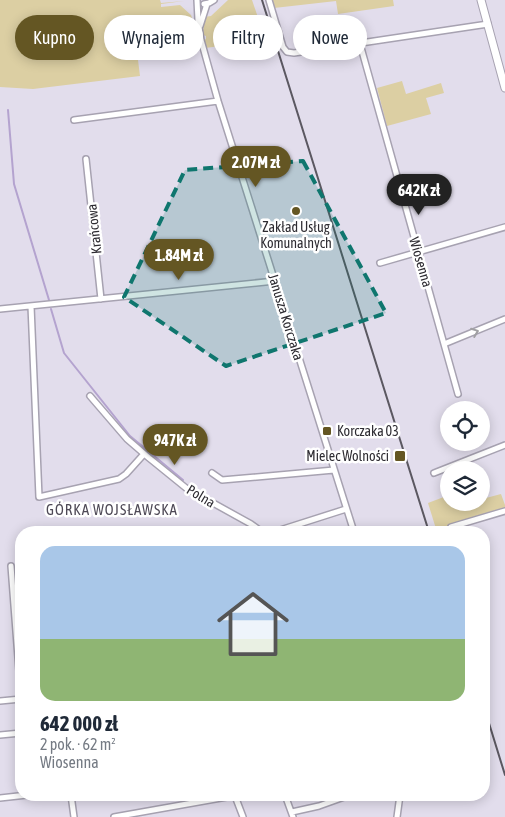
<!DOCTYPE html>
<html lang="pl">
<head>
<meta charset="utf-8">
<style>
	:root { --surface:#fff; --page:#f2f2f3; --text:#1f2937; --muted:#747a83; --line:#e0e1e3; --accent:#645623 }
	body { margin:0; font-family:"Asap Condensed",sans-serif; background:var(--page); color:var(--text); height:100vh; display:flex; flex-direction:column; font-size:19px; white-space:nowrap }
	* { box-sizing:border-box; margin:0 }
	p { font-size:16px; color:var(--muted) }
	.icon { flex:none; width:28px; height:28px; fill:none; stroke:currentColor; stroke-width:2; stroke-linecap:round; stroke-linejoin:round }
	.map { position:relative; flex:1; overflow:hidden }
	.drawer { position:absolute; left:15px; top:526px; width:475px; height:275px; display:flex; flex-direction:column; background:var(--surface); border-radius:20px; box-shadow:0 2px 12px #0003 }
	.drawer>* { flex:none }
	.hud { position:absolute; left:15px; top:15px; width:475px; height:45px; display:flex; gap:10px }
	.controls { position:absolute; left:440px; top:401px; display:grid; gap:10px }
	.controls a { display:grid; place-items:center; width:50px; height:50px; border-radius:50%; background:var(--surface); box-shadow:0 2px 12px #0003; font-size:25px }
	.price { position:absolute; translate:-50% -42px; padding:0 11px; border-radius:18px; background:var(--accent); color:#fff; font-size:16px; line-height:32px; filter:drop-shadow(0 1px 2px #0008) }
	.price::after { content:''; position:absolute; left:50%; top:30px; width:15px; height:11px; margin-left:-8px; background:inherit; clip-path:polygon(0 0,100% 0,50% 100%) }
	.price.selected { background:#222; color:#fff }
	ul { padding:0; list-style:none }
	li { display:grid; align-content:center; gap:10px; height:265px; padding:0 25px }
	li+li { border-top:1px solid var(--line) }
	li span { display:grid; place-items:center; height:155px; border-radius:15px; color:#555 }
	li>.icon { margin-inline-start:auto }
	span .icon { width:90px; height:90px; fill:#fffc; stroke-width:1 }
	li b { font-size:21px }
	.tag { padding:0 18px; border-radius:22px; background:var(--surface); box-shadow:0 2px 12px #0003; font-size:18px; line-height:45px }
	.tag.selected { background:var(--accent); color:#fff }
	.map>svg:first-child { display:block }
	.green { fill:#dccfa3 }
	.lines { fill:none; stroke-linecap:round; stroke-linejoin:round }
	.stream { stroke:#b4a3cf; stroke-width:2 }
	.minor-casing { stroke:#a7a2b1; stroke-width:8 }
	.tertiary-casing { stroke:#a7a2b1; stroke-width:9 }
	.minor { stroke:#fff; stroke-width:5 }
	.tertiary { stroke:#fff; stroke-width:7 }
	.rail { stroke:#5b5861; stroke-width:2 }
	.oneway { stroke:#a1a0a3 }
	.marked { fill:#0f766e; fill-opacity:0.2; stroke:#0f766e; stroke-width:4; stroke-dasharray:10 6; stroke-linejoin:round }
	.poi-dot { fill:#645623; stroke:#fff; stroke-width:2 }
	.labels { text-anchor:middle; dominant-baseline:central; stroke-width:5; stroke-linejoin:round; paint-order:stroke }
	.poi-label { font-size:14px; fill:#2e2c32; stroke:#fff }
	.street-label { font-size:14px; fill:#2e2c32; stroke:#fff }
	.neighbourhood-label { font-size:15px; letter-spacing:1px; fill:#4e4956; stroke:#fff }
</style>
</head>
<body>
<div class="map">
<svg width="505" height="817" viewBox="0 0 505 817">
	<rect width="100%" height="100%" fill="#e2ddec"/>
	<path class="green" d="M0 0H160L161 3 184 1 161 4V7L180 5 191 15 192 18 190 19V22H191L192 39 195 52 138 60 140 76 33 89 0 87Z
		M228 0H252L265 38 260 41 205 48 204 40 206 39V36L203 35 204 17 211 16Z
		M271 0H393L394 6 338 14 336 1 274 8Z
		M402 81 406 94 441 83 444 93 426 98 431 114 387 126 377 88Z
		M481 487 486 498 501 494 505 505V509L445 531V532H437L428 503 449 495V502H481Z"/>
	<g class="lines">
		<path class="stream" d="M8 110 14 184 49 300
			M51 309 64 353 130 436 183 480"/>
		<g class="minor-casing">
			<path id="minor" d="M197 0 198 20 201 40 218 101 354 532
				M269 0 283 47 287 52 294 53 488 24
				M204 4 209 3 214 0
				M200 26 207 4
				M360 44 458 394
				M74 120 218 101
				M86 159 101 299
				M380 263 505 227
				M31 306 39 497 119 479 126 474 144 454
				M0 309 275 281
				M444 344 505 319
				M90 396 127 439 149 458 186 488 251 524 262 532
				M212 473 222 480 334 470
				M434 473 505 445
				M451 527 505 511
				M274 532 346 509
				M11 566 21 697
				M0 701 21 699
				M0 735 21 733
				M71 795 74 817
				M285 795 293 817
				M235 796 243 817
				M0 798 27 795
				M292 812 319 806 347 796
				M114 817 238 795
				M397 817 400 795"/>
		</g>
		<g class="tertiary-casing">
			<path id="tertiary" d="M481 0 505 88"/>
		</g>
		<use href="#minor" class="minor"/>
		<use href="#tertiary" class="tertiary"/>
		<path class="rail" d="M262 0 429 532
			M484 707 505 775"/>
	</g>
	<defs><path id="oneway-chevron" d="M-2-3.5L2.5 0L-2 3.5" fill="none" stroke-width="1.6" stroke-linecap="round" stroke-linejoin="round" transform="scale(1.25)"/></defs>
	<use class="oneway" href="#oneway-chevron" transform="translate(475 332) rotate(-21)"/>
	<path class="marked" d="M303 161 386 313 226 366 124 297 185 170Z"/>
	<g class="poi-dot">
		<circle cx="296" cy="211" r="5"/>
		<rect x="322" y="426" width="10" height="10" rx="2.5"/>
		<rect x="394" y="450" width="12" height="12" rx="2.5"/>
	</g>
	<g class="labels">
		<g class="poi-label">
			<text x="296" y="227">Zakład Usług<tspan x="296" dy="16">Komunalnych</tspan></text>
			<text x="337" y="431" text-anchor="start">Korczaka 03</text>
			<text x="389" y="456" text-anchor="end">Mielec Wolności</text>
		</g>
		<g class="street-label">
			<text transform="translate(94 229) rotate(-96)">Krańcowa</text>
			<text transform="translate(421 262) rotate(74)">Wiosenna</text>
			<text transform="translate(286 317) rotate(73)">Janusza Korczaka</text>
			<text transform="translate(201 496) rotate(31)">Polna</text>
		</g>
		<g class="neighbourhood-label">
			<text x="112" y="509">GÓRKA WOJSŁAWSKA</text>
		</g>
	</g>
</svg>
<div class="controls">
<a><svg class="icon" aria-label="locate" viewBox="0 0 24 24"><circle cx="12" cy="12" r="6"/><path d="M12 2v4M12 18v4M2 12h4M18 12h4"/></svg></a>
<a><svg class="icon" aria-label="layers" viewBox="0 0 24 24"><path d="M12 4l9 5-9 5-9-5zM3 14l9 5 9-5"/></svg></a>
</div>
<b class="price" style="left:256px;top:188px">2.07M zł</b>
<b class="price selected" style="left:419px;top:216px">642K zł</b>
<b class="price" style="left:179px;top:281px">1.84M zł</b>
<b class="price" style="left:175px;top:466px">947K zł</b>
<div class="hud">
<a class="tag selected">Kupno</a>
<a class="tag">Wynajem</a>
<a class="tag">Filtry</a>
<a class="tag">Nowe</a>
</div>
<section class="drawer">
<ul>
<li><span style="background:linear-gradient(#a9c7e8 60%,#8fb573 0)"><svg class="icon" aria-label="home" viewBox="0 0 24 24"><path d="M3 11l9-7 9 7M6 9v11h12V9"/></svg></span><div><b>642 000 zł</b><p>2 pok. · 62 m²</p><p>Wiosenna</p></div></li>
</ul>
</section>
</div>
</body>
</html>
